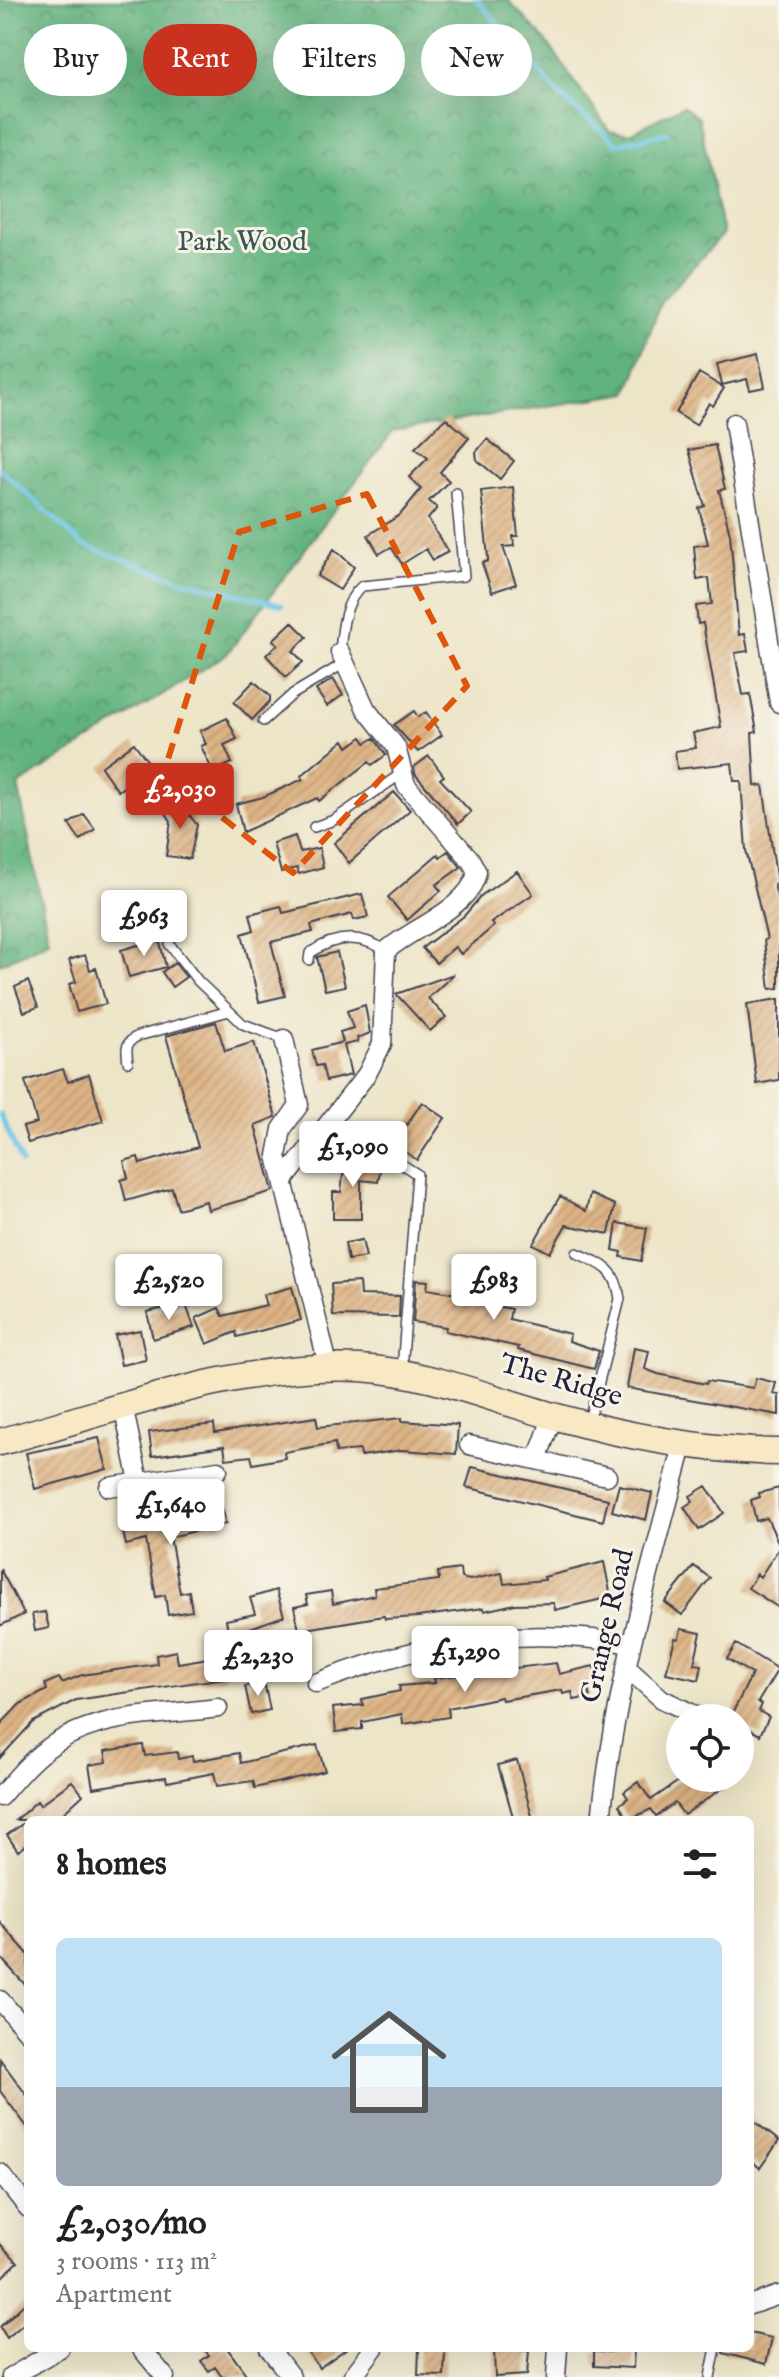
<!DOCTYPE html>
<html lang="en">
<head>
<meta charset="utf-8">
<style>
	:root { --surface:#fff; --page:#f2f2f2; --text:#222; --muted:#767676; --accent:#c8321e }
	body { margin:0; font-family:"IM FELL English",serif; background:var(--page); color:var(--text); height:100vh; display:flex; flex-direction:column; font-size:30px; white-space:nowrap }
	* { box-sizing:border-box; margin:0 }
	p { font-size:26px; color:var(--muted) }
	.icon { flex:none; width:44px; height:44px; fill:none; stroke:currentColor; stroke-width:2; stroke-linecap:round; stroke-linejoin:round }
	.map { position:relative; flex:1; overflow:hidden }
	.details { position:absolute; left:24px; top:1816px; width:730px; height:536px; display:flex; flex-direction:column; background:var(--surface); border-radius:12px; box-shadow:0 8px 32px #0002 }
	.details>* { flex:none }
	.guide { position:absolute; left:24px; top:24px; width:732px; height:72px; display:flex; gap:16px }
	.buttons { position:absolute; left:666px; top:1704px; display:grid; gap:16px }
	.buttons a { display:grid; place-items:center; width:88px; height:88px; border-radius:50%; background:var(--surface); box-shadow:0 8px 32px #0002; font-size:40px }
	.price { position:absolute; translate:-50% -68px; padding:0 18px; border-radius:8px; background:#fff; color:#222; font-size:26px; line-height:52px; filter:drop-shadow(0 2px 4px #0008) }
	.price::after { content:''; position:absolute; left:50%; top:48px; width:24px; height:18px; margin-left:-12px; background:inherit; clip-path:polygon(0 0,100% 0,50% 100%) }
	.price.on { background:var(--accent); color:#fff }
	ul { padding:0; list-style:none }
	li { display:grid; align-content:center; gap:16px; height:424px; padding:0 32px }
	li span { display:grid; place-items:center; height:248px; border-radius:12px; color:#555 }
	li>.icon { margin-inline-start:auto }
	span .icon { width:144px; height:144px; fill:#fffc; stroke-width:1 }
	li b { font-size:34px }
	h2 { display:flex; justify-content:space-between; align-items:center; height:96px; padding:0 32px; font-size:34px }
	.pill { padding:0 28px; border-radius:36px; background:var(--surface); box-shadow:0 8px 32px #0002; font-size:28px; line-height:72px }
	.pill.on { background:var(--accent); color:#fff }
	.map>svg:first-child { display:block }
	.forest { fill:url(#forest-crowns); stroke:#416a5c; stroke-width:2 }
	.lines { fill:none; stroke-linecap:round; stroke-linejoin:round }
	.stream { stroke:#68c4e6; stroke-width:5 }
	.building { fill:url(#building-hatch) }
	.lane-casing { stroke:#403f50; stroke-width:12 }
	.street-casing { stroke:#403f50; stroke-width:21 }
	.secondary-casing { stroke:#403f50; stroke-width:29 }
	.lane { stroke:#fff; stroke-width:9 }
	.street { stroke:#fff; stroke-width:18 }
	.secondary { stroke:#f8e8c3; stroke-width:26 }
	.marked { fill:none; stroke:#de560e; stroke-width:6; stroke-dasharray:16 10; stroke-linejoin:round }
	.labels { text-anchor:middle; dominant-baseline:central; stroke-width:6; stroke-linejoin:round; paint-order:stroke }
	.park-label { font-size:28px; fill:#3b5656; stroke:#f7f3e8 }
	.street-label { font-size:28px; fill:#22223b; stroke:#f7f3e8 }
</style>
</head>
<body>
<div class="map">
<svg width="779" height="2377" viewBox="0 0 779 2377">
	<defs>
		<pattern id="forest-crowns" width="20" height="18" patternUnits="userSpaceOnUse" patternTransform="scale(2)"><rect width="20" height="18" fill="#60b27e"/><path d="M2 6a3 3 0 1 1 6 0M12 15a3 3 0 1 1 6 0" fill="none" stroke="#4f9068"/></pattern>
		<pattern id="building-hatch" width="6" height="6" patternUnits="userSpaceOnUse" patternTransform="scale(2)"><rect width="6" height="6" fill="#ddb384"/><path d="M-1 1l2-2M0 6l6-6M5 7l2-2" fill="none" stroke="#bd9a73"/></pattern>
	</defs>
	<rect width="100%" height="100%" fill="#f7f3e8"/>
	<filter id="ink" filterUnits="userSpaceOnUse"><feTurbulence type="fractalNoise" baseFrequency=".0125" numOctaves="2"/><feDisplacementMap in="SourceGraphic" scale="16" xChannelSelector="R" yChannelSelector="G"/><feConvolveMatrix kernelMatrix="1 2 1 2 8 2 1 2 1" color-interpolation-filters="sRGB"/></filter>
	<filter id="wash" filterUnits="userSpaceOnUse"><feTurbulence type="fractalNoise" baseFrequency=".006" numOctaves="4" result="noise"/><feDisplacementMap in="SourceGraphic" scale="32" xChannelSelector="R" yChannelSelector="G"/><feGaussianBlur stdDeviation="1.8" result="paint"/><feColorMatrix in="noise" values="0 0 0 0 0 0 0 0 0 0 0 0 0 0 0 0 0 1.4 0 .05"/><feComposite in="paint" operator="in"/></filter>
	<g filter="url(#wash)">
		<rect width="100%" height="100%" fill="#ede5c8"/>
		<path class="forest" d="M0 0H508L547 42 609 130 630 133 683 106 699 118 723 234 661 302 628 393 393 431 227 654 18 785 49 941 0 964Z"/>
		<g class="lines">
			<path class="stream" d="M477 0 559 94 617 144 667 133
				M0 469 83 545 181 580 282 605
				M0 1114 22 1163"/>
		</g>
		<g id="blocks">
			<path class="building" d="M758 354 765 387 750 390 747 379 722 385 717 364Z
				M699 373 724 388 713 406 709 403 696 425 676 413Z
				M446 418 469 438 440 472 449 481 429 501 437 508 428 519 448 552 433 560 426 549 402 564 391 547 379 554 368 535 400 515 421 489 409 477 428 458 415 448Z
				M487 439 514 461 500 479 477 460 476 452Z
				M715 445 725 489 719 490 730 534 739 635 745 634 748 651 735 653 743 695 750 694 757 732 752 733 755 786 763 785 777 883 774 884 779 904V988L770 989 764 940 767 939 746 850 741 781H734L732 763 677 769 675 751 696 748 693 733 721 727 703 623 698 624 696 606 712 604 709 578 697 580 694 546 708 544 699 508 705 506 689 450Z
				M513 487 518 536H513L514 546 503 547 516 584 492 592 482 563 488 561V557L481 491Z
				M334 549 354 567 340 590 317 576Z
				M292 622 307 637 293 651 303 662 286 677 266 655 278 644 273 640Z
				M333 679 343 695 327 706 316 690Z
				M254 681 270 696V701L252 720 234 702Z
				M414 711 418 717 426 712 442 735 418 752 394 725Z
				M227 718 237 739 224 745 232 763 213 772 201 746 206 744 200 731Z
				M362 737 366 743 374 738 386 755 372 765 369 762 319 801 317 798 243 832 236 804 263 797 303 779 301 776 344 740 348 747Z
				M134 743 151 766 145 770 150 776 134 787 131 782 118 791 101 767Z
				M429 756 444 776 440 779 471 812 458 824 415 774 414 767Z
				M394 792 410 810 349 863 334 843Z
				M176 798 197 825 190 859 166 856 171 821 162 807Z
				M84 814 95 829 80 840 69 824Z
				M295 836 300 852 319 848 323 867 299 874 297 868 281 872 273 843Z
				M448 851 461 867 436 885 441 891 407 920 388 897 438 854 440 857Z
				M517 871 533 894 491 923 494 926 461 954 455 947 436 963 422 948 464 916 482 895Z
				M362 894 368 917 354 920 352 914 325 921 311 925 313 932 271 942 285 996 259 1002 242 934 254 930 250 914 281 906 283 913Z
				M159 939 166 967 129 977 121 950Z
				M337 952 345 986 325 990 317 957Z
				M85 955 90 970 96 968 106 1004 77 1012 69 984 76 982 69 960Z
				M175 963 186 977 172 987 162 972Z
				M454 974 428 998 446 1017 430 1031 396 994Z
				M28 981 38 1007 24 1012 15 987Z
				M779 999V1080L757 1084 747 1004Z
				M365 1005 370 1033 357 1038 358 1042 344 1045 351 1075 326 1081 322 1065 316 1066 312 1050 343 1042 340 1032 353 1028 347 1011Z
				M216 1022 225 1051 254 1042 276 1117 255 1125 273 1191 208 1210 206 1201 178 1209 172 1188 126 1201 121 1180 128 1178 124 1161 138 1157 140 1164 198 1147 166 1036Z
				M63 1069 68 1082 89 1074 103 1121 28 1143 23 1127 37 1123 25 1081Z
				M422 1102 445 1118 417 1160 394 1144Z
				M345 1160 381 1165 378 1182 361 1180V1219H333V1192H341Z
				M590 1194 615 1205 609 1234 566 1225 550 1253 533 1244 560 1196 586 1211Z
				M617 1223 647 1228 641 1261 621 1257 622 1252 613 1250Z
				M362 1240 366 1257 348 1260 345 1243Z
				M476 1265 489 1267 488 1279 494 1280 491 1305 511 1309 509 1319 570 1334 569 1341 599 1351 594 1369 518 1350 519 1347 445 1331 446 1327 413 1322 416 1280 428 1281 427 1289 463 1295 465 1283 473 1285Z
				M359 1282 360 1295 400 1296 399 1317 333 1316 331 1284Z
				M292 1287 301 1320 237 1337 236 1332 207 1344 196 1318 219 1308 223 1316 266 1305 263 1295Z
				M186 1305 194 1327 153 1339 147 1312 165 1308 166 1313Z
				M140 1330 146 1360 121 1365 115 1335Z
				M634 1348 649 1351 645 1369 658 1374 706 1384 707 1381 753 1388 756 1378 776 1383 773 1394 779 1395V1415L627 1388Z
				M316 1417 318 1427 402 1418V1421L458 1425 456 1454 402 1450 361 1456 360 1450 336 1452 335 1443 284 1452 285 1458 253 1464 251 1456 226 1459 224 1446 152 1456 149 1432 214 1424 215 1433Z
				M99 1438 107 1469 35 1489 26 1453Z
				M472 1467 608 1499 603 1521 466 1487Z
				M619 1485 652 1493 646 1520 612 1511Z
				M706 1486 724 1513 699 1530 684 1507 693 1501 690 1496Z
				M779 1488V1544L767 1518 756 1521 751 1500 760 1497 759 1493Z
				M221 1502 226 1524 170 1537 180 1593 189 1591 192 1611 168 1615 165 1595 156 1597 146 1540 126 1545 121 1523Z
				M779 1548V1608L748 1588 757 1574 760 1577Z
				M604 1562 611 1597 555 1610 554 1603 515 1604 484 1611V1608L418 1617 385 1619 384 1616 299 1630 294 1607 308 1604 306 1595 331 1591 333 1604 375 1595 374 1588 439 1580 438 1572 460 1569 461 1578 470 1580 502 1573 504 1584 545 1580 544 1577Z
				M694 1566 710 1578 682 1615 665 1602Z
				M0 1569 24 1614 0 1626Z
				M276 1590 284 1616 250 1628 253 1645 232 1649 226 1620 255 1614 250 1598Z
				M45 1612 49 1628 35 1631 32 1614Z
				M681 1629 701 1633 694 1664 702 1665 699 1680 666 1673 675 1638 679 1639Z
				M736 1644 778 1669 758 1702 762 1704 759 1711 769 1717 760 1735 740 1724V1718H730L752 1674 727 1659Z
				M176 1651 178 1663 221 1656 225 1678 76 1700 33 1722 0 1758V1725L20 1704 47 1690 45 1684 59 1678 62 1683 82 1675 157 1664 156 1655Z
				M556 1663 559 1674 594 1666 598 1687 588 1689 590 1697 574 1700 572 1692 563 1694 562 1690 502 1700 501 1697 448 1708 449 1717 403 1724 402 1714 362 1722V1729L336 1732 333 1708 363 1705 362 1699 400 1691 399 1686 435 1683 434 1678Z
				M264 1682 270 1710 251 1714 245 1686Z
				M143 1745 145 1756 177 1752 178 1759 192 1756 193 1761 239 1753 241 1763 317 1745 325 1771 255 1788 253 1781 217 1786 214 1773 167 1782 166 1777 93 1788 89 1765 107 1762 105 1751Z
				M517 1760 533 1820H514L498 1765Z
				M683 1778H737L684 1815 675 1803 656 1816 651 1809 629 1820 619 1805 628 1798 624 1792 638 1782 651 1800Z
				M72 1781 83 1795 56 1820H16L37 1801 40 1805Z
				M28 1820V1844L18 1851 7 1835Z
				M0 1922 28 1954V1988L0 1957Z
				M0 2059 28 2097V2128L0 2091Z
				M750 2118 779 2141 760 2168 750 2160Z
				M0 2244 18 2262 0 2279Z
				M28 2300V2320L7 2338 0 2327Z
				M750 2333 772 2338 766 2364 723 2353 724 2348H750Z
				M203 2348H227L248 2377H222L215 2367 209 2371 201 2361 209 2355Z
				M305 2348H347L319 2368Z
				M419 2348 445 2349 444 2376 418 2375Z
				M494 2348 529 2351 527 2375 495 2377Z
				M611 2348H634L633 2368 594 2366V2351L611 2352Z"/>
		</g>
	</g>
	<g filter="url(#ink)">
		<use href="#blocks" fill-opacity="0" stroke="#403f50" stroke-width="2"/>
		<g class="lines">
			<g class="lane-casing">
				<path id="lane" d="M340 652C342 630 344 601 362 586L464 576 456 493
					M263 721 293 694 343 664
					M314 827 334 820 401 774
					M170 945 198 981 243 1024 284 1039
					M309 960 310 953C336 935 361 934 386 951
					M128 1062C126 1049 125 1042 138 1036L229 1011
					M381 1151 417 1174 402 1370
					M577 1253C604 1265 616 1269 620 1299L589 1421
					M710 2377 716 2348"/>
			</g>
			<g class="street-casing">
				<path id="street" d="M734 423 779 703
					M284 1039 299 1105 282 1129 277 1156 329 1369
					M285 1179 367 1074 382 1044 386 951C409 929 470 909 477 872L470 859 406 785 396 747 366 709 340 652
					M123 1405 139 1482
					M469 1445 607 1476
					M537 1459 553 1416
					M109 1487 218 1470
					M626 1667 662 1699 701 1718
					M316 1683C421 1642 519 1625 631 1644
					M0 1797C16 1778 33 1757 54 1744 101 1712 163 1716 218 1708
					M601 1820C614 1692 650 1570 683 1446
					M0 2000 28 2032
					M0 2173 28 2208
					M750 2305 779 2295
					M141 2348 165 2377
					M269 2348 291 2377
					M11 2377 60 2348
					M352 2377 374 2348
					M556 2377 558 2348"/>
			</g>
			<g class="secondary-casing">
				<path id="secondary" d="M0 1442C117 1410 237 1362 360 1368 428 1372 488 1398 553 1416 627 1437 702 1450 779 1452"/>
			</g>
			<use href="#lane" class="lane"/>
			<use href="#street" class="street"/>
			<use href="#secondary" class="secondary"/>
		</g>
	</g>
	<path class="marked" d="M367 494 467 686 293 873 164 772 239 532Z"/>
	<g class="labels">
		<g class="park-label">
			<text x="242" y="242">Park Wood</text>
		</g>
		<g class="street-label">
			<text transform="translate(561 1381) rotate(16)">The Ridge</text>
			<text transform="translate(608 1626) rotate(-77)">Grange Road</text>
		</g>
	</g>
</svg>
<div class="buttons">
<a><svg class="icon" aria-label="locate" viewBox="0 0 24 24"><circle cx="12" cy="12" r="6"/><path d="M12 2v4M12 18v4M2 12h4M18 12h4"/></svg></a>
</div>
<b class="price on" style="left:180px;top:831px">£2,030</b>
<b class="price" style="left:144px;top:958px">£963</b>
<b class="price" style="left:353px;top:1189px">£1,090</b>
<b class="price" style="left:169px;top:1322px">£2,520</b>
<b class="price" style="left:494px;top:1322px">£983</b>
<b class="price" style="left:171px;top:1547px">£1,640</b>
<b class="price" style="left:465px;top:1694px">£1,290</b>
<b class="price" style="left:258px;top:1698px">£2,230</b>
<div class="guide">
<a class="pill">Buy</a>
<a class="pill on">Rent</a>
<a class="pill">Filters</a>
<a class="pill">New</a>
</div>
<section class="details">
<h2>8 homes<svg class="icon" aria-label="filters" viewBox="0 0 24 24"><path d="M4 7h16M4 17h16"/><circle cx="9" cy="7" r="2"/><circle cx="15" cy="17" r="2"/></svg></h2>
<ul>
<li><span style="background:linear-gradient(#bfe0f5 60%,#9aa5b1 0)"><svg class="icon" aria-label="home" viewBox="0 0 24 24"><path d="M3 11l9-7 9 7M6 9v11h12V9"/></svg></span><div><b>£2,030/mo</b><p>3 rooms · 113 m²</p><p>Apartment</p></div></li>
</ul>
</section>
</div>
</body>
</html>
